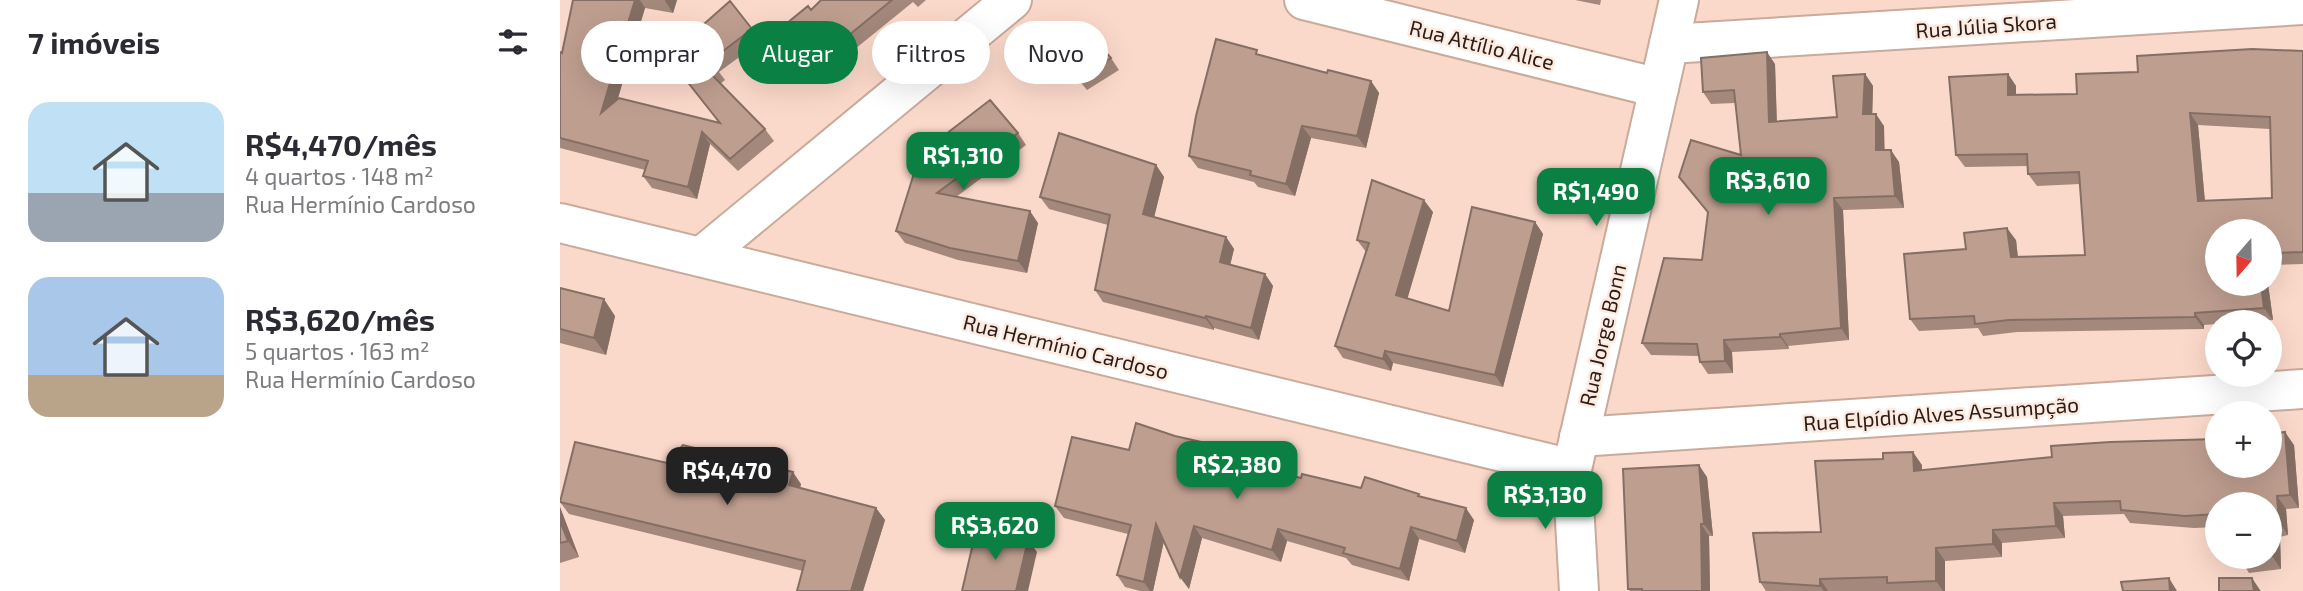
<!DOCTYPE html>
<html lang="pt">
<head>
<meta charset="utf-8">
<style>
	:root { --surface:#fff; --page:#f2f2f3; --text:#2b2b33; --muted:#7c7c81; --accent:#0b8043 }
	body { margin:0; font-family:"Exo 2",sans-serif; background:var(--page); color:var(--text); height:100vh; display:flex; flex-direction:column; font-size:26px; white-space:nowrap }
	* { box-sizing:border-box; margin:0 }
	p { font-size:23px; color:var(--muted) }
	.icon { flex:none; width:38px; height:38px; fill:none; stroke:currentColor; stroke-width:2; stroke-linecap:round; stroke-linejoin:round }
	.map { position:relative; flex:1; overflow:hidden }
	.side { display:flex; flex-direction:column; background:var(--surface); width:560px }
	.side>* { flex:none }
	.guide { position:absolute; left:21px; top:21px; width:665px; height:63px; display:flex; gap:14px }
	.needle { width:46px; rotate:200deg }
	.tools { position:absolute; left:1645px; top:219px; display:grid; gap:14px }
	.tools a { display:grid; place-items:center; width:77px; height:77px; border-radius:50%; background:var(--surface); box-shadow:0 7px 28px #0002; font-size:35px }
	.price { position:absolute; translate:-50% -60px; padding:0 16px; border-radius:14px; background:var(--accent); color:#fff; font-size:23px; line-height:46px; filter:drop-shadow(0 2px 4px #0008) }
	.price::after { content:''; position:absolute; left:50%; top:42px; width:21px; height:16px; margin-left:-10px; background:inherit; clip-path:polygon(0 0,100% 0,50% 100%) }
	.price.current { background:#222; color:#fff }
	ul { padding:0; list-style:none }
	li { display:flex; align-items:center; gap:21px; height:175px; padding:0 28px }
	li span { display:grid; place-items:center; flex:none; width:196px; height:140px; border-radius:21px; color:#555 }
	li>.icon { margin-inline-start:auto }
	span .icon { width:84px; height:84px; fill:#fffc; stroke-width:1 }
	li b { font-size:30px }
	h2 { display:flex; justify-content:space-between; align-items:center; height:84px; padding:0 28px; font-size:30px }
	.tag { padding:0 24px; border-radius:32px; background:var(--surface); box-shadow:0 7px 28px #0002; font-size:24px; line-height:63px }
	.tag.current { background:var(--accent); color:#fff }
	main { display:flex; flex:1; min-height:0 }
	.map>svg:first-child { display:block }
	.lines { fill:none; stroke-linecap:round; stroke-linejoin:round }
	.minor-casing { stroke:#caaa9b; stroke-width:42 }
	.tertiary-casing { stroke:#caaa9b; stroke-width:42 }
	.minor { stroke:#fff; stroke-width:38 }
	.tertiary { stroke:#fff; stroke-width:38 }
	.wall { fill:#a3887b; fill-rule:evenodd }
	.shaded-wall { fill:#856f64 }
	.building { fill:#be9e8f; stroke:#856f64; stroke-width:2; fill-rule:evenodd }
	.labels { text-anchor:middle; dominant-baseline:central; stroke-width:5; stroke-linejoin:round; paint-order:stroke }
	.street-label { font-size:21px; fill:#291d17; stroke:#ffeae0 }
</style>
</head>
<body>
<main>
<section class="side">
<h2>7 imóveis<svg class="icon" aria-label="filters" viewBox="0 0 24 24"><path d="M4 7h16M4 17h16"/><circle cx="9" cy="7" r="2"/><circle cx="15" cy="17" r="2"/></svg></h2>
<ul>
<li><span style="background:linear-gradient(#bfe0f5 65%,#9aa5b1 0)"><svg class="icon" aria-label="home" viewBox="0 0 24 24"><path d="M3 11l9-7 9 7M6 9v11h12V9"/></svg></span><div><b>R$4,470/mês</b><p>4 quartos · 148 m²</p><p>Rua Hermínio Cardoso</p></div></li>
<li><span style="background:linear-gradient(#a9c7e8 70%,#b9a48a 0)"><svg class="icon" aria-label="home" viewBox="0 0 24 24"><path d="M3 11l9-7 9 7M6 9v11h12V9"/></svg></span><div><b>R$3,620/mês</b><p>5 quartos · 163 m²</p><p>Rua Hermínio Cardoso</p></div></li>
</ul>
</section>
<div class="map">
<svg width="1743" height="591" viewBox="0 0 1743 591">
	<rect width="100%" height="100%" fill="#fbd9ca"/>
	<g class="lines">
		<g class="minor-casing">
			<path id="minor" d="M744 0 1099 88
				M1109 44 1743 5
				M0 223 1012 469
				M141 257 452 0
				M1019 437 1743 389"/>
		</g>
		<g class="tertiary-casing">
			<path id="tertiary" d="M1019 591 1012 469 1119 0"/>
		</g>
		<use href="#minor" class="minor"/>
		<use href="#tertiary" class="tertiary"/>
	</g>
	<path class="wall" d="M13 0H117L113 13 85 8 57 100 159 123 107 56 192 29 201 41 159 72 165 80 160 84 205 129 214 141 178 171 150 144 137 199 92 188 83 176 85 170 0 148V52L2 53Z
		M261 0H366L358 7 353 2 253 83 215 33 251 10Z
		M1015 0H1041L1040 5Z
		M493 47 551 58 559 70 527 90 501 59Z
		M1743 51V264L1710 265V231L1657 284H1708L1713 320 1691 322H1657V324L1644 325V329L1457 332 1423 336 1418 328 1359 331 1350 319 1406 249 1456 240 1458 257 1525 255 1520 184 1477 186 1468 174V166L1405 167 1396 155 1448 74 1456 86V95L1517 94 1578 72ZM1638 125 1710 129 1712 198 1645 201Z
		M701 55 767 73 811 81 819 93 806 148 751 138 735 196 698 187 694 182 638 168 629 156Z
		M1215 64 1217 122 1277 117 1305 74 1313 86 1312 114 1324 126V150L1339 162 1344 208 1283 210 1289 340 1228 346 1229 349 1172 352 1173 373 1148 374 1140 362 1139 356 1091 355 1082 343 1142 260 1148 213 1119 177 1181 155 1175 103 1151 104 1143 92Z
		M458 133 466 145 396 197 478 223 467 273 398 260 345 243 336 231 360 154Z
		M596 165 604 177 594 217 666 237 674 249 670 265 705 274 713 286 699 340 654 328V330L543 302 535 290 548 225 489 209 480 197Z
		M873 212 847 298 889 311 975 222 983 234 943 387 833 363 831 371 783 358 775 346 806 252 797 240Z
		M0 288 55 316 46 355 0 343Z
		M615 436 681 451 689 463V466L741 478 801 488 861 496 914 520 905 553 859 539 849 581 792 565 786 558 727 541 721 562 642 538 629 589 620 577 604 541 593 591H580L565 587 557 575 568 534 504 518 495 506 569 450Z
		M1734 445 1739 508 1726 509 1728 535 1720 537 1721 569 1689 573 1681 560 1710 504H1657V527L1634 528 1570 523 1564 514 1503 516 1505 538 1442 543V557L1385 561V591H1206L1200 582 1261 532 1323 459 1362 465V470Z
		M107 463 241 484 240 488 316 508 325 520 303 591H237L243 571 9 514 0 502Z
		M1147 477 1153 536H1149L1150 591H1070L1068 589Z
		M0 507 19 557 0 563Z"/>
	<path class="shaded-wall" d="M75 0H80L85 8 50 125 41 113Z
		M105 0H117L113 13 105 1Z
		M1207 52 1215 64 1217 134 1209 122Z
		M1305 74 1313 86 1312 126 1303 114Z
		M1448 74 1456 86V107L1448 95Z
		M811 81 819 93 806 148 797 136Z
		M1630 113 1638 125 1646 214 1638 201Z
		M1316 114 1324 126 1325 162 1316 150Z
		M742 126 751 138 735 196 726 184Z
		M142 132 150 144 137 199 128 187Z
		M1331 150 1339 162 1344 208 1335 196Z
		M596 165 604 177 592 226 583 214Z
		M1274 198 1283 210 1289 340 1281 328Z
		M864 200 873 212 845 307 836 295Z
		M470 211 478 223 467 273 458 261Z
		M975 222 983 234 943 387 935 375Z
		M1447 228 1456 240 1459 269 1451 257Z
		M666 237 674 249 668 274 660 262Z
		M705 274 713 286 699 340 691 328Z
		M1701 284H1708L1713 320 1704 308Z
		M44 299 55 316 46 355 34 338Z
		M1635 313 1644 325V329L1635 317Z
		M646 316 654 328V330L645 318Z
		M1220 334 1228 346 1229 349 1220 337Z
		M1164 340 1172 352 1173 373 1165 361Z
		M825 351 833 363 831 371 823 359Z
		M1725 432 1734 445 1739 508 1730 495Z
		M681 451 689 463 686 475 678 463Z
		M1353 452 1362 465V484L1354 471Z
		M1139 465 1147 477 1153 536 1144 524Z
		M233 472 241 484 237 497 229 485Z
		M1717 496 1726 509 1728 535 1719 522Z
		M1494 503 1503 516 1505 538 1496 526Z
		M0 507 19 557 8 541 0 521Z
		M316 508 325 520 303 591H291Z
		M906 508 914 520 905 553 897 541Z
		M596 524 605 536 593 591H590L584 582Z
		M1141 524 1149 536 1150 591H1142Z
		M1711 525 1720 537 1721 569 1712 556Z
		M634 526 642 538 629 589 620 577Z
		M851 527 859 539 849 581 840 569Z
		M718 529 727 541 721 562 712 550Z
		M1433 530 1442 543V557L1433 544Z
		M468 540 477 552 468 591H456Z
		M1376 548 1385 561V591H1383L1376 581Z
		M1609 578 1617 591H1610Z
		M1692 578 1700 590 1701 591H1694Z
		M1260 579 1268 591H1264L1260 586Z"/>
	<path class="building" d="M13 0H75L41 113 59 98 160 123 107 56 137 32 136 31 170 1 192 29 150 61 157 68 150 73 205 129 170 159 142 132 128 187 83 176 88 161 0 138V52L2 53Z
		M261 0H332L245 71 215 33 248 6 251 10Z
		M522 25 551 58 519 78 493 47Z
		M656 39 697 50 696 54 767 73 768 70 811 81 797 136 742 126 726 184 690 175 691 171 629 156 636 116Z
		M1692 49 1743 51V252L1710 253V231H1657V284H1701L1704 308 1635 313V317L1449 320 1415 324 1414 316 1350 319 1344 254 1406 249 1404 233 1447 228 1451 257 1525 255 1519 172 1468 174 1467 154 1396 155 1389 77 1448 74V95L1517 94 1516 74 1578 72 1577 56ZM1630 113 1710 117 1712 198 1638 201Z
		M1207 52 1209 122 1277 117 1273 76 1305 74 1303 114H1316V150H1331L1335 196 1274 198 1281 328 1220 334V337L1164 340 1165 361 1140 362 1137 344 1082 343 1104 258 1142 260 1148 212 1119 177 1131 140 1181 155 1174 90 1143 92 1141 58Z
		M430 100 458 133 377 193 470 211 458 261 390 248 336 231 360 154Z
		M499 133 596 165 583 214 666 237 660 262 705 274 691 328 646 316 645 318 535 290 550 215 480 197Z
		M812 180 864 200 836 295 889 311 912 207 975 222 935 375 825 351 823 359 775 346 809 243 797 240Z
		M0 288 44 299 34 338 0 329Z
		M576 423 615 436 681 451 678 463 741 478 742 474 801 488 805 477 859 494 858 496 906 508 897 541 851 527 840 569 783 553 785 548 718 529 712 550 634 526 620 577 596 524 584 582 557 575 571 525 495 506 512 437 569 450Z
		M1725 432 1730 495 1717 496 1719 522 1711 525 1712 556H1710V504H1657V514L1625 516 1561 510 1560 501 1494 503 1496 526 1433 530V544L1376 548V581L1327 583V577L1260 579V586L1200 582 1193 533 1261 532 1255 461 1323 459V453L1353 452 1354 471 1492 457 1491 446 1550 442 1657 439V466H1710V434Z
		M15 442 107 463 123 445 233 472 229 485 316 508 291 591H237L245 561 0 502Z
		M1139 465 1144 524H1141L1142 591H1082V589H1068L1063 469Z
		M0 521 8 541 0 543Z
		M417 526 468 540 456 591H402Z
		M1680 556H1707L1681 560Z
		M1609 578 1610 591H1563L1561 582Z
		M1659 578H1692L1694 591H1659Z"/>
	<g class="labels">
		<g class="street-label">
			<text transform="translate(1426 25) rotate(-4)">Rua Júlia Skora</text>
			<text transform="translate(922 44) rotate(14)">Rua Attílio Alice</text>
			<text transform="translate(1042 335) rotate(-77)">Rua Jorge Bonn</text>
			<text transform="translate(506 346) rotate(14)">Rua Hermínio Cardoso</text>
			<text transform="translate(1381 413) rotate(-4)">Rua Elpídio Alves Assumpção</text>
		</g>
	</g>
</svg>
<div class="tools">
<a><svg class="needle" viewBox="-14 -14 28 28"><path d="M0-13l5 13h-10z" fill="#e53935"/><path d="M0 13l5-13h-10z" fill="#7c7c81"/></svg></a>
<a><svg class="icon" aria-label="locate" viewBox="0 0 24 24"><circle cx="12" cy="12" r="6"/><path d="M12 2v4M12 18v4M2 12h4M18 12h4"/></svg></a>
<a>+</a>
<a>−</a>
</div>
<b class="price" style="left:403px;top:192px">R$1,310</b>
<b class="price" style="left:1208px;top:217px">R$3,610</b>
<b class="price" style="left:1036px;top:228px">R$1,490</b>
<b class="price" style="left:677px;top:501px">R$2,380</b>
<b class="price current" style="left:167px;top:507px">R$4,470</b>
<b class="price" style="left:985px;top:531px">R$3,130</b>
<b class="price" style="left:435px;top:562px">R$3,620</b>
<div class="guide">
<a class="tag">Comprar</a>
<a class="tag current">Alugar</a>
<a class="tag">Filtros</a>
<a class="tag">Novo</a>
</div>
</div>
</main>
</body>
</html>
